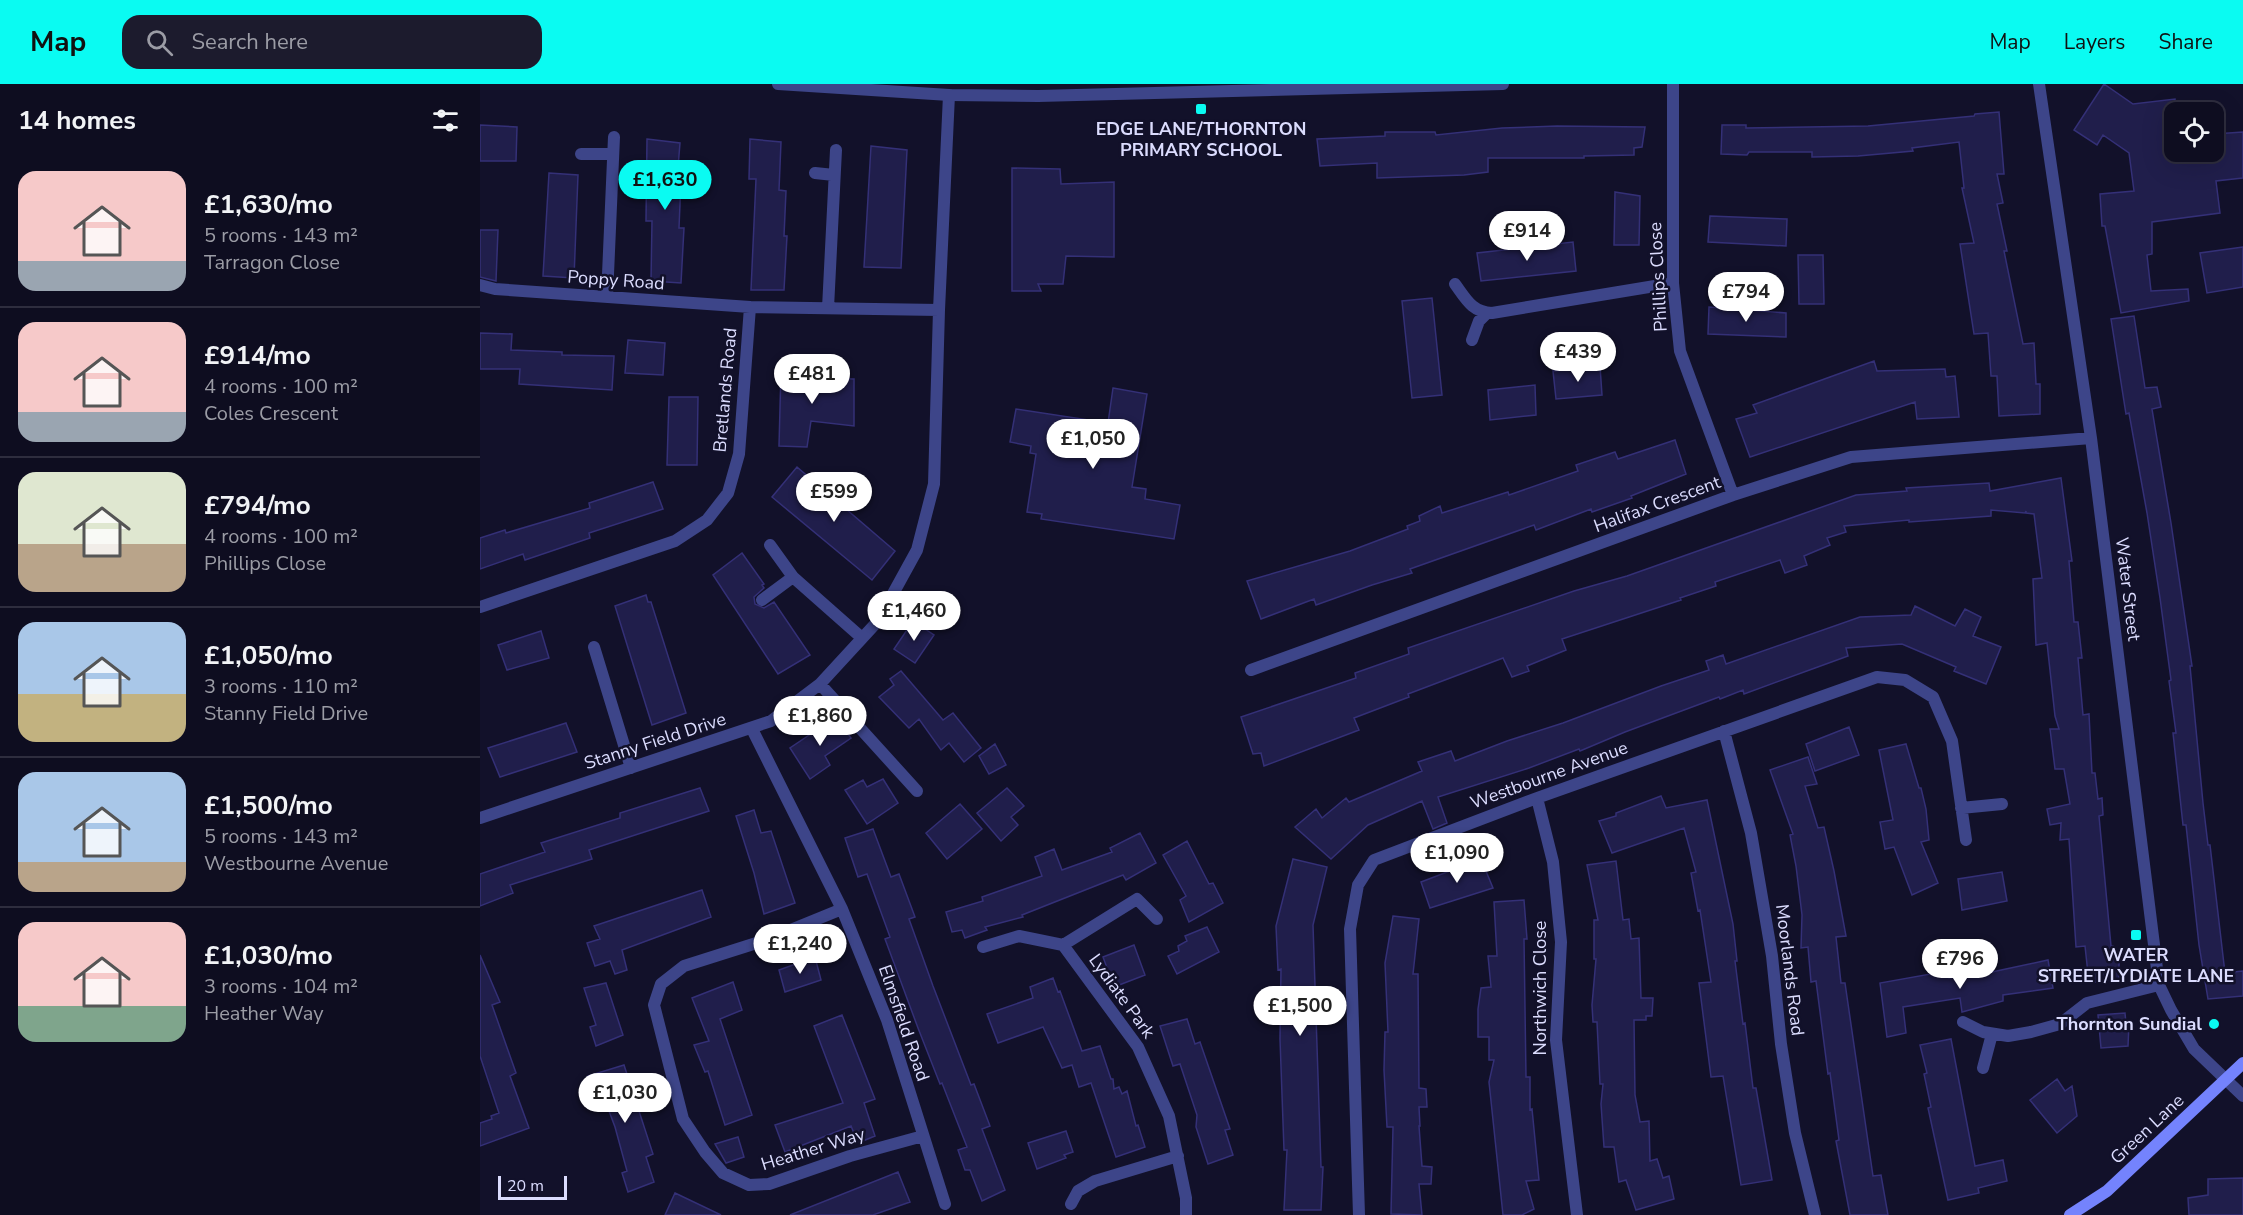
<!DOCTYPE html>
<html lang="en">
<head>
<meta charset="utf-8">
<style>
	:root { --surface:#0e0d20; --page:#1c1b2d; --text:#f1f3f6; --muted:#9b9ca5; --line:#2e2d3e; --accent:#0afbf2 }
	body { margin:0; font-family:"Nunito Sans",sans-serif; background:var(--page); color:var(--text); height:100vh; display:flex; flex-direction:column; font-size:22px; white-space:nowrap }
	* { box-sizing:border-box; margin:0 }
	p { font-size:20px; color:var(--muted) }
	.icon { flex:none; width:33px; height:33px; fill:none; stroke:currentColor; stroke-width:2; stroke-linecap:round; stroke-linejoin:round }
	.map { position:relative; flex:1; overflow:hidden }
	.sheet { display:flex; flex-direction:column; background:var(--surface); width:480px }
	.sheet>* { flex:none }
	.tools { position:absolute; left:1684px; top:18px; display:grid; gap:12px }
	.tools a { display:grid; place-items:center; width:60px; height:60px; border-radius:12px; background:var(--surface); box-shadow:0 6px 24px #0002,0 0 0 2px var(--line); font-size:30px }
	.scale { position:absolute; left:18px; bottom:15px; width:69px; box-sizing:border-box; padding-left:6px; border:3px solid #dbdcfe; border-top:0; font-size:16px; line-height:21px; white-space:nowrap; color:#dbdcfe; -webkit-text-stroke:4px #12112a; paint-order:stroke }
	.price { position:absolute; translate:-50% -51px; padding:0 14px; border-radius:21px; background:#fff; color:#222; font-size:20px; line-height:39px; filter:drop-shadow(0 2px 3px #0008) }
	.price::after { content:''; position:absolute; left:50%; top:36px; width:18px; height:14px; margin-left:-9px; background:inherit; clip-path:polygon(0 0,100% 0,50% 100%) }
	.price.current { background:var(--accent); color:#111 }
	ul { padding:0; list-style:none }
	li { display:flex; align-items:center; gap:18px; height:150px; padding:0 18px }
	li+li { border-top:2px solid var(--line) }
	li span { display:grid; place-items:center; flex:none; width:168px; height:120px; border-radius:18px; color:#555 }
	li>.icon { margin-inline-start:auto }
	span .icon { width:72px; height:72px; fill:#fffc; stroke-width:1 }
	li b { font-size:26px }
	h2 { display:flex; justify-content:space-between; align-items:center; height:72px; padding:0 18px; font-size:26px }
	header { display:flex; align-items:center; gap:36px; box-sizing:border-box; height:84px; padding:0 30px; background:var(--accent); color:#111 }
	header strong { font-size:28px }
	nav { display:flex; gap:33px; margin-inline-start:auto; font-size:21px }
	.search { width:420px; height:54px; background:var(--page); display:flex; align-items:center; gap:15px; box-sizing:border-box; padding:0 21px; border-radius:18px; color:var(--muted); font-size:22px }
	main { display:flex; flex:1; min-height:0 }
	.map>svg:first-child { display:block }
	.building { fill:#201e4b; stroke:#343077; stroke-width:1.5 }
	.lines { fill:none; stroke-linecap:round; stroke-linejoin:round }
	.minor { stroke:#3d4589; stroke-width:12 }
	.tertiary { stroke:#3d4589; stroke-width:12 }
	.secondary { stroke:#7483fd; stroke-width:12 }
	.poi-dot { fill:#0afbf2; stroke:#12112a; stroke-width:2 }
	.labels { text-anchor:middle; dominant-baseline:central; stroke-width:5; stroke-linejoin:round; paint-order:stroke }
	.poi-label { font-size:18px; font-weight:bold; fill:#dbdcfe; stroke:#12112a }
	.street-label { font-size:18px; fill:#dbdcfe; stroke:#12112a }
</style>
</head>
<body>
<header>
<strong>Map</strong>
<div class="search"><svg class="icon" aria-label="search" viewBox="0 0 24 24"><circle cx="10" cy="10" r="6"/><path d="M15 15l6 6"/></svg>Search here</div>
<nav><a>Map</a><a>Layers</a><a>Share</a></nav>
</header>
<main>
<section class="sheet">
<h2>14 homes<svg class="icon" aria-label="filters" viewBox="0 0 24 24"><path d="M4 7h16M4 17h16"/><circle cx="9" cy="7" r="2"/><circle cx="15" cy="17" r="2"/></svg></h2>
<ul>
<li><span style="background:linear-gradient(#f6c9c9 75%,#9aa5b1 0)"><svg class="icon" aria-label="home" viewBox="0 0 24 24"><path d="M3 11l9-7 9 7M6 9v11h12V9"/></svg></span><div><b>£1,630/mo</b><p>5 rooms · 143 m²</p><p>Tarragon Close</p></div></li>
<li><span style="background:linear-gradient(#f6c9c9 75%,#9aa5b1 0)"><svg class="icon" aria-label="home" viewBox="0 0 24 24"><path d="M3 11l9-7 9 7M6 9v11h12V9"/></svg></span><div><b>£914/mo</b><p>4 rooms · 100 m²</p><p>Coles Crescent</p></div></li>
<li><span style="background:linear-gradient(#dfe7d0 60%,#b9a48a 0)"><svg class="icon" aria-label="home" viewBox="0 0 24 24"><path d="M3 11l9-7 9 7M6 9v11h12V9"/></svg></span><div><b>£794/mo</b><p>4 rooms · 100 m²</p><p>Phillips Close</p></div></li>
<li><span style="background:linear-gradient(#a9c7e8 60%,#c2b280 0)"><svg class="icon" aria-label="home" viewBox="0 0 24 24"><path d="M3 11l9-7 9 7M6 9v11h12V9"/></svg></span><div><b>£1,050/mo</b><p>3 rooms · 110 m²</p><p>Stanny Field Drive</p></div></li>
<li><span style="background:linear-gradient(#a9c7e8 75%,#b9a48a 0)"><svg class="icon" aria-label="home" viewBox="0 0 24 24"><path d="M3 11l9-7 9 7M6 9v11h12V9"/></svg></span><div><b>£1,500/mo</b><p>5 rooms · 143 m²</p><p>Westbourne Avenue</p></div></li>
<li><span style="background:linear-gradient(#f6c9c9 70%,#7fa58c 0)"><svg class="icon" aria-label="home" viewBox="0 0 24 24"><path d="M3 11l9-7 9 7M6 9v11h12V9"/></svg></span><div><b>£1,030/mo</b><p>3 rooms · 104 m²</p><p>Heather Way</p></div></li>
</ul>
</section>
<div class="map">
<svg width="1763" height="1131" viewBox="0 0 1763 1131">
	<rect width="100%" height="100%" fill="#12112a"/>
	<path class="building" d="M1624 0 1653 20 1695 15V68H1736L1735 50 1763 48V94L1736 97 1740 129 1672 138V170L1667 171 1671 207 1708 205 1709 217 1641 229 1625 142H1622L1620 110 1654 107 1649 69 1623 51 1617 61 1594 46Z
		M1519 28 1524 90H1517L1523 119 1517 120 1527 167H1524L1543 260 1554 259 1556 300H1560V330L1519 332 1517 292H1511L1508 249 1494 250 1480 160 1494 159 1482 104H1484L1479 58 1432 64 1433 67 1378 72 1332 73V68H1269L1267 71 1241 70 1242 41H1266V44L1388 42 1494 32 1495 30Z
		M0 41 37 43 36 77H0Z
		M1077 42 1165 43 1162 63 1154 64V71L1104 72V74H1008V88L984 91 897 94V79L840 82 837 55 905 52V48H955L956 51 1022 44Z
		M167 55 200 59 197 96H201L199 144H204L201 199 171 197 172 137H166Z
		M270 55 301 58 299 106 306 107 304 152H307L304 206H271L276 95H269Z
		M391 62 427 66 421 184 384 183Z
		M532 84 580 85 581 100 634 98V173L586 172 583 200H558L561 207H532Z
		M69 89 98 91 94 194 63 192Z
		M1135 108 1160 112 1159 161H1134Z
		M1230 132 1307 135 1306 162 1228 158Z
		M0 146H18L16 197 0 193Z
		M1093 158 1096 187 1001 197 997 169Z
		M1763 163V203L1727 209 1720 169Z
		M1318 171H1343L1344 220H1319Z
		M952 214 962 311 932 314 922 217Z
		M1229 223 1306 229V253L1228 250Z
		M1654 232 1665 304 1677 303 1681 323 1672 325 1691 439 1712 582H1710L1723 719 1728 761H1730L1745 889 1763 887V912L1728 915 1719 861 1706 741H1703L1693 649H1696L1689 597 1691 596 1680 514 1667 429 1649 329 1646 330 1631 235Z
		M0 249 32 250 31 266 82 268V271L134 272 132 306 39 300 40 285H0Z
		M148 256 185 259 183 291 145 289Z
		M1394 277 1397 287 1465 285 1466 293 1475 292 1479 333 1437 335 1435 318 1270 373 1256 335 1277 329 1273 321Z
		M1120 282 1122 311 1076 315 1073 287Z
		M301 286 331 287V294L374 295V342L331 337 327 363 299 362Z
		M1055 301 1056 331 1010 336 1008 306Z
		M633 304 667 310 652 403 666 405 665 415 700 421 694 455 561 435 562 430 547 428 556 370 550 369 551 362 530 358 536 325 628 339Z
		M189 313H218L217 381H187Z
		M1195 356 1206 390 1151 412 1152 414 1112 428 1111 425 1056 446 1054 441 930 485 932 489 892 501 836 521 834 515 781 535 767 497 870 467 928 445 927 442 940 437 939 432 960 422 962 429 1028 408 1029 411 1098 387 1096 381 1135 368 1138 375Z
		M317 383 415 467 392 496 292 413Z
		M1581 394 1592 477H1589L1594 538H1598L1602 574H1598L1603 631 1609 630 1612 689H1615L1618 715 1622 714 1623 731 1619 732 1631 862H1633V873L1639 872V895L1609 899 1605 862 1596 863 1589 755 1580 756 1581 739 1570 741 1567 725 1590 720 1584 685H1575L1570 645H1579L1575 632 1567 559 1556 561 1553 495 1562 494 1554 430 1546 429V427L1545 429 1511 426V432L1429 438V436L1364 442 1366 448 1347 454 1350 461 1324 472 1327 481 1305 489 1300 476 1235 498 1236 502 1200 514 1201 516 1082 555 1086 566 1047 582 1049 587 1032 593 1023 574 928 610 929 613 874 634 879 646 784 682 781 669 773 670 761 633 876 594 875 589 929 570 928 564 1094 507 1147 492 1376 411 1427 407 1426 404 1509 399 1510 407Z
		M173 398 183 425 109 449 110 454 45 476 43 470 0 485V454L25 446 26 449 110 424 109 419Z
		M262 469 284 500 282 501 284 504 274 513 275 520 284 524 294 518 330 571 298 590 233 491Z
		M166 511 168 518H171L206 629 172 641 135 522Z
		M1435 522 1475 542 1485 525 1501 533 1493 552 1521 563 1506 600 1474 587 1476 583 1422 560 1366 564 1368 572 1335 584 1264 610 1263 606 1240 615 1239 613 1145 648 1100 667 1099 665 1049 684 958 713 967 739 953 745 942 717 888 741 851 775 815 743 836 725 842 734 866 714 869 718 942 687 938 678 971 667 975 677 1027 657 1083 639 1181 602 1229 586 1226 577 1243 571 1246 580 1380 533 1431 531Z
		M433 537 454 551 435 579 414 565Z
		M61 547 69 574 27 586 18 561Z
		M421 587 463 636 473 629 501 664 484 678 469 659 461 666 439 635 429 644 399 613 414 601 410 595Z
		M356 633 371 654 345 672 350 681 330 695 310 664Z
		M86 639 97 668 20 693 8 664Z
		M1369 643 1379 671 1335 687 1326 660Z
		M515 660 526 681 509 690 499 672Z
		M1426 660 1439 704H1441L1446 725 1449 756 1441 758 1458 799 1432 811 1414 763 1405 765 1400 738 1413 736 1399 666Z
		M1328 673 1337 700 1325 702 1338 744 1344 743 1354 787 1366 852 1356 853 1361 899H1365L1393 1092 1401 1091 1408 1131H1370L1356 1057 1359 1056 1350 989 1348 990 1336 897 1331 898 1328 863 1321 864 1322 831 1316 782 1310 751 1313 750 1290 686Z
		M403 695 418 719 387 740 365 706 383 696 387 703Z
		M220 704 229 727 109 766 112 775 30 801 33 809 0 822V790L65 768 61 759 140 734V729Z
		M527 704 544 722 531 733 538 741 521 757 497 729Z
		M1181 712 1186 724 1227 716 1253 840 1257 877H1255L1263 940 1265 939 1273 1004H1276L1292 1096 1261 1101 1243 992 1231 993 1219 899 1231 898 1220 826 1218 827 1211 789 1216 788 1204 744 1132 769 1119 737 1136 732V729Z
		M480 720 502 745 467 775 446 749Z
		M274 726 281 749 291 747 315 819 284 830 274 789 256 732Z
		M393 745 411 793 419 790 435 833 429 835 453 902 491 1001 494 1000 510 1042 502 1045 525 1106 502 1117 490 1086H485L478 1066 487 1063 462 999 460 1000 438 944 405 855 410 853 387 790 378 793 365 754Z
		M660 749 676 779 646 796 643 791 542 831 543 833 505 843 507 846 485 854 482 846 472 848 466 828 503 817 502 813 562 792 555 773 574 765 582 786 632 768 630 764Z
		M707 757 729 800 733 799 743 819 709 838 700 816 706 812 683 771Z
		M813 775 847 783 833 841 841 1083H843L841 1126H804L807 1066H804L800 955 801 885 798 886 796 842Z
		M1001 775 1013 804 950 824 941 798Z
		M1136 777 1143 836 1149 835 1151 855 1159 854 1161 914H1173L1172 932H1166V936H1154L1155 1011 1160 1038 1169 1037 1170 1077 1177 1075 1183 1094 1189 1092 1194 1115 1156 1126 1146 1096 1139 1098 1134 1063H1124L1121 1020 1123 1000H1120L1117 938H1113L1112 921 1116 875H1114V836H1118L1107 781Z
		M1522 788 1527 817 1482 826 1478 795Z
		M222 806 231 833 142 866 147 886 135 890 130 877 115 882 107 859 120 855 114 842Z
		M1044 816 1047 855H1044L1046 993H1050V1026L1052 1025 1059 1096 1046 1097 1054 1125 1042 1131H1023L1009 998 1014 976H1009V953H998V925L1001 904 1011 903 1008 872H1017L1014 818Z
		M913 832 939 835 933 890H938L939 1004 946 1005 947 1023H939L940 1042H939L942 1082 952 1083 951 1100H939L942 1131 911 1130 913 1043H907L904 986 905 948H908L905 879Z
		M727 843 739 868 697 890 688 872 699 867 698 862 707 857 705 852Z
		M654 861 665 891 634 903 623 873Z
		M0 871 20 918 12 921 36 989 30 992 49 1044 0 1062V1039L12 1035 11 1032 19 1029 0 972Z
		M335 873 341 896 305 908 299 886Z
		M1568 876 1573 904 1523 911V917L1482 928 1480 914 1423 923 1426 949 1407 953 1400 899 1467 887 1469 894 1507 887V889Z
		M573 894 578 908 580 907 602 967 620 962 631 995H633L634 1005 639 1003 642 1010 647 1007 656 1042 658 1041 665 1063 636 1073 611 999 599 1003 592 981 582 984 563 943 518 959 507 930 553 914 550 903Z
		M253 898 262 926 240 935 272 1031 245 1041 228 987 225 988 214 961 229 957 212 914Z
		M126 899 143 951 116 962 110 943 116 941 104 904Z
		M1645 929 1646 940H1649L1648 962 1621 964 1618 931Z
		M362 931 395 1015 384 1019 395 1052 378 1059 371 1042 305 1068 295 1041 363 1019 334 942Z
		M707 935 715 960 720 958 750 1045 745 1046 753 1071 728 1080 716 1043 717 1031 700 980 693 982 680 942Z
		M1471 955 1495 1082 1523 1076 1527 1097 1498 1104 1499 1109 1468 1116 1448 1024 1451 1023 1444 990 1447 989 1440 961Z
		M144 981 173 1070 166 1073 174 1098 148 1108 142 1089 147 1087 135 1043 123 1011 112 1016 108 992Z
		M1577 995 1585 1007 1592 1002 1597 1032 1577 1049 1550 1016Z
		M586 1047 593 1068 584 1071 586 1074 557 1085 548 1059Z
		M258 1053 264 1073 246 1079 235 1060Z
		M418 1088 430 1118 393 1131H310Z
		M1763 1094V1131H1709L1708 1114 1728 1111V1095Z
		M195 1109 241 1131H185Z"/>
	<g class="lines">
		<path class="minor" d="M1193 0V199L1200 267 1253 411
			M1559 0 1611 354 1679 901 1691 926 1714 965 1763 1012
			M101 70H133
			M335 89 354 91
			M975 200C986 215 992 228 1012 229L1193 199
			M0 201 15 205 270 223 459 226
			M127 213 134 53
			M348 224 356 66
			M992 256 999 237 1007 229
			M290 461 313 493 382 554
			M282 516 313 493
			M0 523 195 457 227 436 248 409 259 370 270 223
			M114 563 151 684
			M771 586 1253 411 1371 373 1611 354
			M340 600 437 707
			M272 645 362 825 407 936 465 1120
			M1244 647 1271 749 1292 872 1301 960 1315 1049 1335 1131
			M1057 714 1073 778 1081 858 1076 956 1097 1131
			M1481 724 1522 720
			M0 734 291 637 340 600 398 537 437 466 454 400 459 226 469 11
			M362 825 286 856 204 882 181 900 174 921 203 1035 225 1068 243 1089 269 1101 289 1100 370 1072 443 1052
			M677 835 657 815 583 861 658 963 689 1032 706 1114V1131
			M503 863 539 852 583 861
			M1483 938 1503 948 1528 952 1551 948 1580 940 1607 919 1679 901
			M1503 984 1512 950
			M591 1120 598 1107 615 1097 698 1072
			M879 1131 870 845 878 801 894 776 1057 714 1397 593 1425 596 1453 613 1472 657 1486 756"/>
		<path class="tertiary" d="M298 0 469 11 558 12 1023 0"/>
		<path class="secondary" d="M1590 1131 1627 1107 1763 979"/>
	</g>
	<g class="poi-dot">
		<rect x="715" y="19" width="12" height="12" rx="3"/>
		<rect x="1650" y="845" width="12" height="12" rx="3"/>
		<circle cx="1734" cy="940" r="6"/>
	</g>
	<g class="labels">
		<g class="poi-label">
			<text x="721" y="45">EDGE LANE/THORNTON<tspan x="721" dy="21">PRIMARY SCHOOL</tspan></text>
			<text x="1656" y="871">WATER<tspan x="1656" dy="21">STREET/LYDIATE LANE</tspan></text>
			<text x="1722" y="940" text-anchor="end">Thornton Sundial</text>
		</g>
		<g class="street-label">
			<text transform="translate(1178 193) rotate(-93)">Phillips Close</text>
			<text transform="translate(136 196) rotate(4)">Poppy Road</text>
			<text transform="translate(245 306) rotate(-85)">Bretlands Road</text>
			<text transform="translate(1177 420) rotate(-20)">Halifax Crescent</text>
			<text transform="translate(1648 505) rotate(83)">Water Street</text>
			<text transform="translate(175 657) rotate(-18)">Stanny Field Drive</text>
			<text transform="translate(1069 691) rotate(-20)">Westbourne Avenue</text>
			<text transform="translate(1310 886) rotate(83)">Moorlands Road</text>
			<text transform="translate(1060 904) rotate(-90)">Northwich Close</text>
			<text transform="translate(642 912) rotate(54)">Lydiate Park</text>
			<text transform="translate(424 939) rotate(71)">Elmsfield Road</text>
			<text transform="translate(1667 1045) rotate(-43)">Green Lane</text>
			<text transform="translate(333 1065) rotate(-17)">Heather Way</text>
		</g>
	</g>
</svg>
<div class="tools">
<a><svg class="icon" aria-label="locate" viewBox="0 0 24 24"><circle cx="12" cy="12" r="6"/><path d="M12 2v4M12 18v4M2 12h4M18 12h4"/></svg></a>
</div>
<div class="scale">20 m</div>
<b class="price current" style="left:185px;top:127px">£1,630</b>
<b class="price" style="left:1047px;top:178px">£914</b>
<b class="price" style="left:1266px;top:239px">£794</b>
<b class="price" style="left:1098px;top:299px">£439</b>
<b class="price" style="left:332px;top:321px">£481</b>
<b class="price" style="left:613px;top:386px">£1,050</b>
<b class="price" style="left:354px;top:439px">£599</b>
<b class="price" style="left:434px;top:558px">£1,460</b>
<b class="price" style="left:340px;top:663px">£1,860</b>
<b class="price" style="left:977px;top:800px">£1,090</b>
<b class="price" style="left:320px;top:891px">£1,240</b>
<b class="price" style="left:1480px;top:906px">£796</b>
<b class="price" style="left:820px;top:953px">£1,500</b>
<b class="price" style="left:145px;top:1040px">£1,030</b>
</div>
</main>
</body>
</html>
